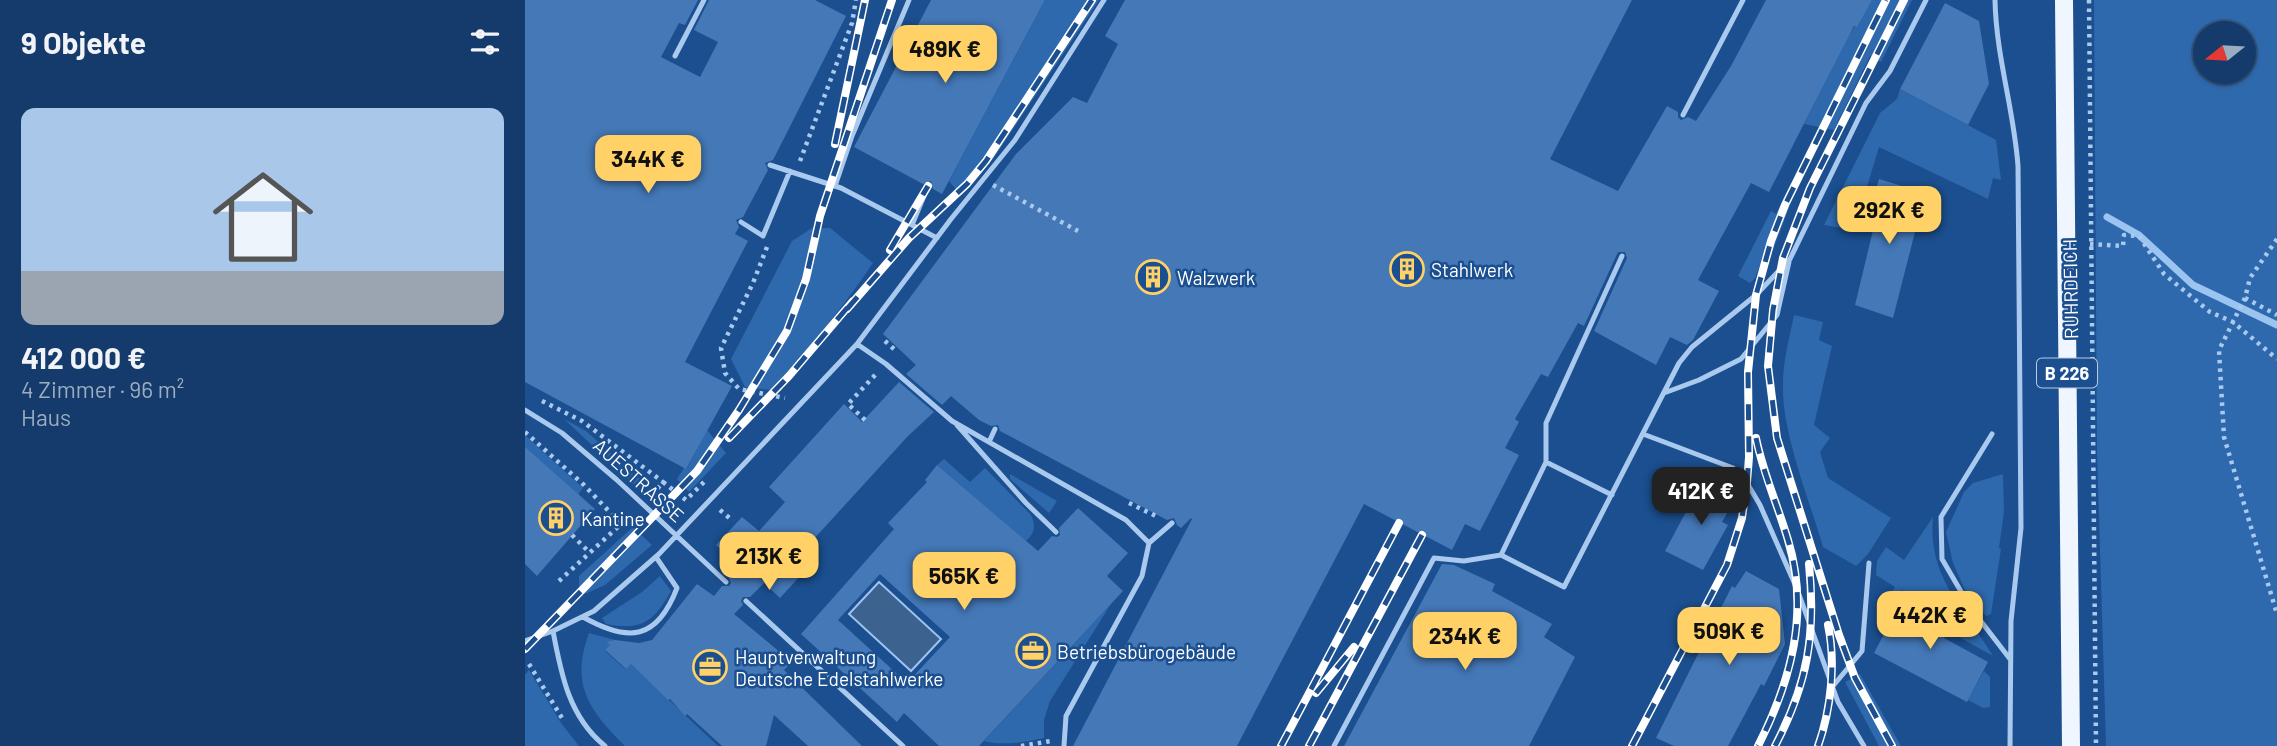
<!DOCTYPE html>
<html lang="de">
<head>
<meta charset="utf-8">
<style>
	:root { --surface:#143b6b; --page:#214673; --text:#f1f3f6; --muted:#9dadc1; --line:#33557e; --accent:#ffd166 }
	body { margin:0; font-family:Barlow,sans-serif; background:var(--page); color:var(--text); height:100vh; display:flex; flex-direction:column; font-size:26px; white-space:nowrap }
	* { box-sizing:border-box; margin:0 }
	p { font-size:23px; color:var(--muted) }
	.icon { flex:none; width:38px; height:38px; fill:none; stroke:currentColor; stroke-width:2; stroke-linecap:round; stroke-linejoin:round }
	.map { position:relative; flex:1; overflow:hidden }
	.sheet { display:flex; flex-direction:column; background:var(--surface); width:525px }
	.sheet>* { flex:none }
	.needle { width:46px; rotate:252deg }
	.buttons { position:absolute; left:1668px; top:21px; display:grid; gap:14px }
	.buttons a { display:grid; place-items:center; width:63px; height:63px; border-radius:50%; background:var(--surface); box-shadow:0 2px 5px #0004,0 0 0 2px var(--line); font-size:35px }
	.price { position:absolute; translate:-50% -60px; padding:0 16px; border-radius:14px; background:var(--accent); color:#111; font-size:23px; line-height:46px; filter:drop-shadow(0 2px 4px #0008) }
	.price::after { content:''; position:absolute; left:50%; top:42px; width:21px; height:16px; margin-left:-10px; background:inherit; clip-path:polygon(0 0,100% 0,50% 100%) }
	.price.on { background:#222; color:#fff }
	ul { padding:0; list-style:none }
	li { display:grid; align-content:center; gap:14px; height:371px; padding:0 21px }
	li span { display:grid; place-items:center; height:217px; border-radius:14px; color:#555 }
	li>.icon { margin-inline-start:auto }
	span .icon { width:126px; height:126px; fill:#fffc; stroke-width:1 }
	li b { font-size:30px }
	h2 { display:flex; justify-content:space-between; align-items:center; height:84px; padding:0 21px; font-size:30px }
	main { display:flex; flex:1; min-height:0 }
	.map>svg:first-child { display:block }
	.green { fill:#2e69ad; fill-rule:evenodd }
	.water { fill:#3c6290; stroke:#9cc4f0; stroke-width:2 }
	.lines { fill:none; stroke-linecap:round; stroke-linejoin:round }
	.stream { stroke:#9cc4f0; stroke-width:7 }
	.building { fill:#4478b7; fill-rule:evenodd }
	.path { stroke:#a9c9ee; stroke-width:4.5; stroke-dasharray:3.5 5; stroke-linecap:butt }
	.lane { stroke:#a9c9ee; stroke-width:5 }
	.primary { stroke:#f0f6ff; stroke-width:18 }
	.rail-casing { stroke:#fff; stroke-width:8 }
	.rail { stroke:#1b4f8f; stroke-width:5; stroke-dasharray:16; stroke-linecap:butt }
	.labels { text-anchor:middle; dominant-baseline:central; stroke-width:5; stroke-linejoin:round; paint-order:stroke }
	.shield { fill:#1b4f8f; stroke:#bbcadd; stroke-width:2 }
	.shield-label { font-size:18px; font-weight:bold; fill:#fff }
	.poi-label { font-size:19px; fill:#fff; stroke:#1b4f8f; text-anchor:start }
	.street-label { font-size:19px; fill:#fff; stroke:#1b4f8f }
</style>
</head>
<body>
<main>
<section class="sheet">
<h2>9 Objekte<svg class="icon" aria-label="filters" viewBox="0 0 24 24"><path d="M4 7h16M4 17h16"/><circle cx="9" cy="7" r="2"/><circle cx="15" cy="17" r="2"/></svg></h2>
<ul>
<li><span style="background:linear-gradient(#a9c7e8 75%,#9aa5b1 0)"><svg class="icon" aria-label="home" viewBox="0 0 24 24"><path d="M3 11l9-7 9 7M6 9v11h12V9"/></svg></span><div><b>412 000 €</b><p>4 Zimmer · 96 m²</p><p>Haus</p></div></li>
</ul>
</section>
<div class="map">
<svg width="1752" height="746" viewBox="0 0 1752 746">
	<rect width="100%" height="100%" fill="#1b4f8f"/>
	<path class="green" d="M520 0H574L468 159 436 195 424 181Z
		M1347 0H1387L1356 62 1345 56 1309 130 1279 124 1323 37Z
		M1569 0H1752V746H1581L1572 452ZM1718 33V72H1680V33Z
		M1375 89 1471 140 1476 180 1468 178 1463 199 1354 147 1329 230 1299 225 1355 113 1372 99Z
		M1266 183 1273 184 1242 266 1235 265 1230 278 1225 283 1213 276 1246 211 1251 214Z
		M287 228H305L348 263C316 310 284 350 245 390L220 387 206 359 267 241Z
		M1269 315 1298 322 1294 340 1307 346 1289 425 1305 438 1295 452 1303 478 1366 518 1343 554 1331 566 1298 547C1285 502 1258 435 1258 390 1257 364 1264 340 1269 315Z
		M39 419 61 431 123 486 117 492Z
		M182 430 201 453 164 492 152 479 159 468H162Z
		M0 435 58 488 53 495 0 448Z
		M419 459 445 482 460 468 506 515C511 526 510 533 501 541L412 465Z
		M485 474 532 501 524 513 485 479Z
		M1478 474 1479 512 1474 548 1476 549 1466 614 1461 616 1441 592 1428 563 1421 532 1439 492 1448 483Z
		M1408 517C1402 577 1440 609 1468 656L1432 636 1433 621 1376 590 1369 599 1364 596 1370 587 1351 575 1352 561 1361 547 1379 560Z
		M108 527 127 545 80 585 60 594 54 588V576Z
		M135 576 146 591C129 622 116 631 81 624L77 618 117 592Z
		M586 604 525 701 519 720V738C501 742 475 746 459 741Z
		M64 633 90 640 80 651 100 669 106 664 193 746H100C64 710 45 685 64 633Z
		M4 670 36 723 54 746H0V675Z
		M1459 671 1465 677V707L1458 708 1443 700Z
		M1335 674 1376 746H1354L1320 682Z"/>
	<path class="water" d="M354 582 416 639 386 671 324 614Z"/>
	<g class="lines">
		<path class="stream" d="M1582 217 1614 235 1668 285 1752 325"/>
	</g>
	<path class="building" d="M0 0H173L160 25 154 23 136 57 175 77 193 42 169 30 184 0H290L321 16 248 160 240 163 243 170 218 217 211 220 214 227 210 234 223 241 160 362 207 386 161 469 0 382Z
		M406 0H520L417 194 408 189 406 181 398 184 329 147Z
		M600 0H1107L1025 159 1093 191 1142 106 1153 112V117L1156 120 1163 117 1171 121 1206 66 1241 0H1347L1332 27 1329 26 1244 192 1226 183 1173 280 1194 291 1168 340 1162 345 1145 337 1131 365 1069 331 1102 258 1100 252H1093L1059 326 1053 323 1023 377 1016 374 990 419 994 422 980 448 994 455 955 531 940 524 927 550 839 504 712 746H548L667 519 666 518 656 528 652 525 649 518 642 520 475 431 473 425 466 426 454 420 426 396 417 405 381 374 391 365 358 334 491 154 548 97 562 103 593 44 580 36Z
		M1420 3 1454 21 1464 84 1443 125 1375 89Z
		M1354 179 1400 193 1368 318 1330 305 1349 226 1341 224Z
		M374 382 409 412 383 436 266 564 277 574 255 598 239 583 225 597H218L216 601 218 605 209 614 267 662 259 670 337 746H283L249 715 241 746H197L162 714 160 716 145 699 143 700 106 664 101 669 80 650 85 645 82 642 90 640 114 643 127 640 172 584 189 596 197 586H204L206 583 204 578 214 566 191 545 217 517 234 531 260 502 244 487 319 404 337 422Z
		M0 447 70 509 12 576 0 564Z
		M412 465 513 551 527 536 532 537 535 535 534 528 553 508 603 553 582 576 598 591 454 746H414L379 713 372 722 276 634 369 529 363 523 402 482 400 480ZM355 574 425 637 382 683 313 620Z
		M1177 482 1211 498 1197 522 1203 525 1178 570 1140 551Z
		M917 564 929 565 970 584 967 591 1027 624 1019 637 1050 657 1004 746H819Z
		M1221 571 1254 589 1260 644 1239 686 1236 684 1203 746H1149L1131 738 1207 586 1210 588Z
		M1378 598 1427 623 1419 638 1463 662 1442 702 1349 653Z"/>
	<g class="lines">
		<path class="path" d="M1564 0 1571 746
			M275 161 327 23 331 0
			M468 185 553 231
			M1752 239 1725 278 1720 298 1752 315
			M1565 244 1598 246 1599 235 1614 236 1639 274 1685 312 1708 322 1752 359
			M242 247 228 283 196 348 200 373 214 389 260 398
			M1720 298 1694 350 1699 437 1752 614
			M360 341 370 350
			M17 401 57 421 138 482
			M340 420 323 404 352 373
			M0 432 59 485 96 524
			M127 495 138 482 161 500 181 480
			M604 503 633 517
			M195 510 208 521
			M47 535 65 553
			M34 581 108 513
			M4 664 37 718
			M496 746 526 741"/>
		<path class="lane" d="M1470 0C1471 56 1489 110 1493 166L1496 528 1486 621 1485 746
			M150 56 179 0
			M1158 115 1218 0
			M245 165 316 188 412 238
			M310 186 327 136 384 0
			M216 222 238 236 265 171
			M387 225 403 186
			M332 344 361 364 427 421 601 520 624 543 617 576 541 716 539 746
			M1139 393 1174 380 1216 359 1252 315 1264 262
			M0 410 37 433 92 480 201 582
			M432 425 501 503 531 532
			M1118 434 1208 468 1222 483 1235 505 1272 589 1313 702 1339 746
			M1467 434 1416 517 1417 559 1445 607 1485 659
			M464 442 470 429
			M1021 462V423L1097 256
			M1087 495 1021 462 976 555 1039 587 1154 363 1167 347 1231 295 1265 259 1341 103 1365 71 1401 0
			M624 543 647 523
			M221 601 378 746
			M58 617C104 643 132 640 152 588L131 557
			M0 641 28 631
			M1308 686 1337 651 1344 563
			M80 746C44 717 36 674 28 631L69 611 134 554 332 344 426 219 490 140 579 0
			M809 746 909 558 939 561 976 555"/>
		<path class="primary" d="M1539 0 1546 746"/>
		<g class="rail-casing">
			<path id="rail" d="M310 144 340 0
				M365 250 403 186
				M322 309 384 238 442 184 461 161 567 0
				M204 438 264 376 328 301
				M1231 438C1238 473 1253 506 1263 540 1285 613 1266 681 1233 746
				M0 649 172 471 214 410 262 331 281 279 295 216 367 0
				M791 693 829 647
				M756 746 874 523
				M784 746 897 535
				M1107 746 1202 565 1217 518 1222 483 1224 457 1223 372 1231 295 1246 241 1260 205 1361 0
				M1250 746C1283 683 1291 634 1284 564
				M1293 746C1306 710 1311 663 1303 625
				M1367 746 1330 678 1314 635 1252 438 1243 366 1248 310 1258 258 1285 188 1379 0"/>
		</g>
		<use href="#rail" class="rail"/>
	</g>
	<defs>
		<g id="building-ring" transform="scale(1.75)"><circle r="9.5" fill="#1b4f8f" stroke="#ffd166" stroke-width="1.5"/><path d="M-4-6H4V6H1V3H-1V6H-4ZM-2.5-4.3h1.7v1.8h-1.7ZM.8-4.3h1.7v1.8H.8ZM-2.5-1h1.7V.8h-1.7ZM.8-1h1.7V.8H.8Z" fill="#ffd166"/></g>
		<g id="office-ring" transform="scale(1.75)"><circle r="9.5" fill="#1b4f8f" stroke="#ffd166" stroke-width="1.5"/><path d="M-6-3h4V-5.5h4V-3h4V5H-6ZM-1-4.5V-3h2v-1.5ZM-6 0V1H6V0Z" fill="#ffd166"/></g>
	</defs>
	<g fill-rule="evenodd">
		<use href="#building-ring" x="882" y="269"/>
		<use href="#building-ring" x="628" y="277"/>
		<use href="#building-ring" x="31" y="518"/>
		<use href="#office-ring" x="508" y="651"/>
		<use href="#office-ring" x="185" y="667"/>
	</g>
	<g class="labels">
		<rect class="shield" x="1512" y="358.5" width="60" height="29" rx="5"/>
		<g class="shield-label">
			<text x="1542" y="373">B 226</text>
		</g>
		<g class="poi-label">
			<text x="906" y="269">Stahlwerk</text>
			<text x="652" y="277">Walzwerk</text>
			<text x="56" y="518">Kantine</text>
			<text x="532" y="651">Betriebsbürogebäude</text>
			<text x="210" y="656">Hauptverwaltung<tspan x="210" dy="22">Deutsche Edelstahlwerke</tspan></text>
		</g>
		<g class="street-label">
			<text transform="translate(1545 289) rotate(-91)">RUHRDEICH</text>
			<text transform="translate(114 480) rotate(42)">AUESTRASSE</text>
		</g>
	</g>
</svg>
<div class="buttons">
<a><svg class="needle" viewBox="-14 -14 28 28"><path d="M0-13l5 13h-10z" fill="#e53935"/><path d="M0 13l5-13h-10z" fill="#9dadc1"/></svg></a>
</div>
<b class="price" style="left:420px;top:85px">489K €</b>
<b class="price" style="left:123px;top:195px">344K €</b>
<b class="price" style="left:1364px;top:246px">292K €</b>
<b class="price on" style="left:1176px;top:527px">412K €</b>
<b class="price" style="left:244px;top:592px">213K €</b>
<b class="price" style="left:439px;top:612px">565K €</b>
<b class="price" style="left:1405px;top:651px">442K €</b>
<b class="price" style="left:1204px;top:667px">509K €</b>
<b class="price" style="left:940px;top:672px">234K €</b>
</div>
</main>
</body>
</html>
